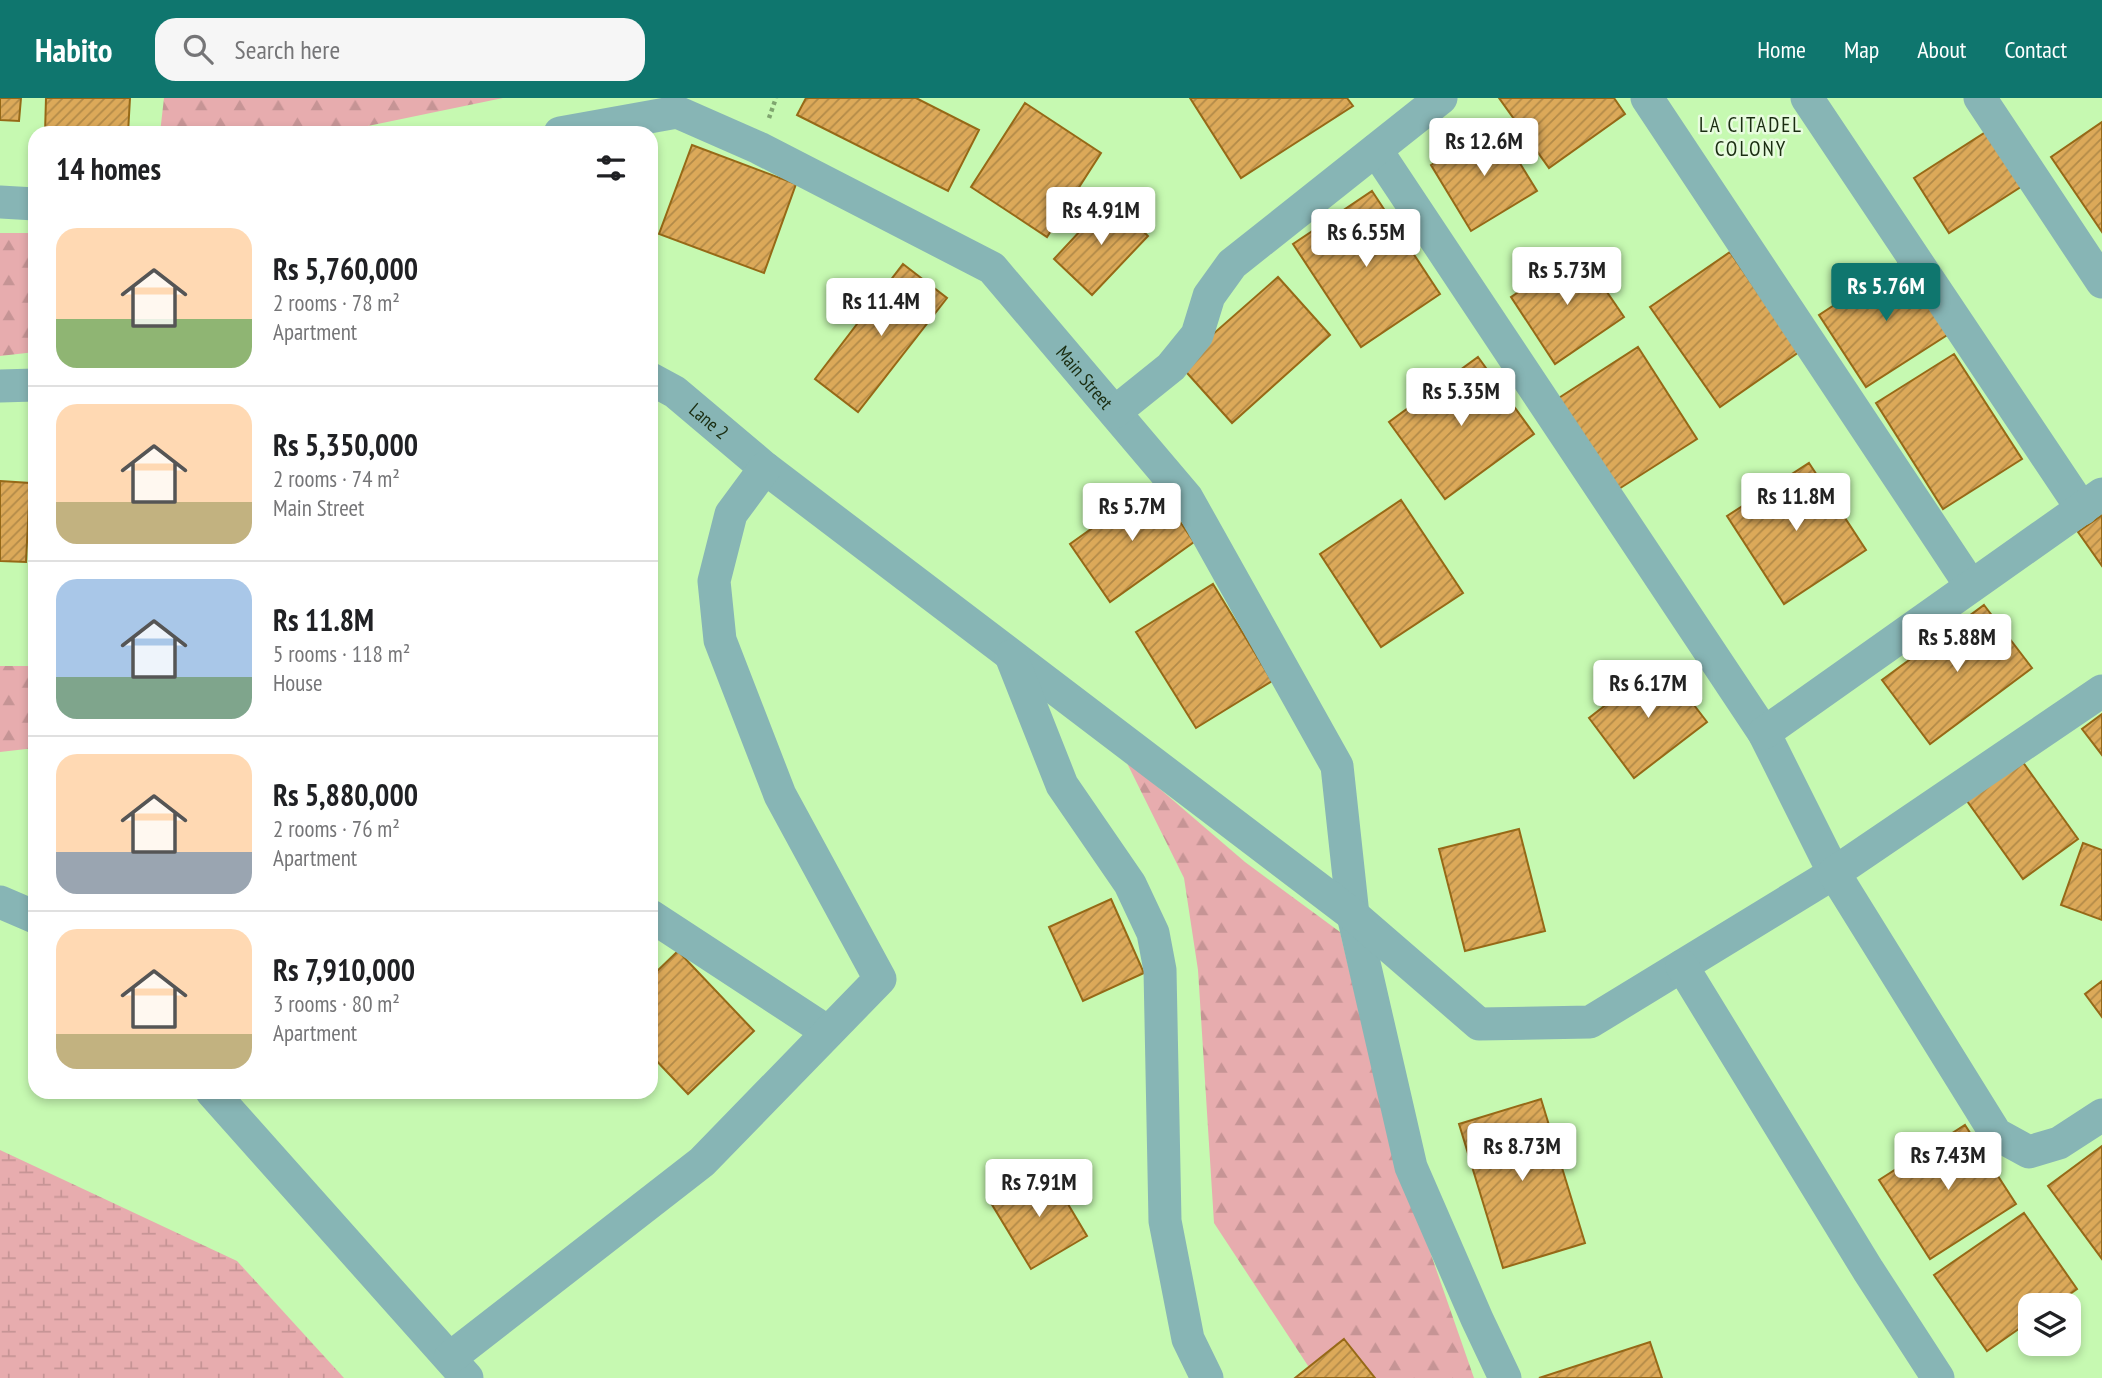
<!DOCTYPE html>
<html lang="en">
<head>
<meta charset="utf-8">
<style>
	:root { --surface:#fff; --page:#f6f6f6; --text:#202124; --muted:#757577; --line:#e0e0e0; --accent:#0f766e }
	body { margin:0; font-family:"PT Sans Narrow",sans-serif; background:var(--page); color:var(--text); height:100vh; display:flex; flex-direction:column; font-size:26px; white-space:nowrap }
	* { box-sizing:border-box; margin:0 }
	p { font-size:23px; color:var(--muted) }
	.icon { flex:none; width:38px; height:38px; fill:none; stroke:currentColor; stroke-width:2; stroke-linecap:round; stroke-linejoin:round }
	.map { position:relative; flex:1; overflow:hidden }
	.panel { position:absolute; left:28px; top:28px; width:630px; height:973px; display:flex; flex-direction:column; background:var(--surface); border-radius:21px; box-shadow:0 4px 10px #0003 }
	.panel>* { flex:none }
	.fabs { position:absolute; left:2018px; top:1195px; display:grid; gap:14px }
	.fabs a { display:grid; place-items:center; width:63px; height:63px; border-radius:14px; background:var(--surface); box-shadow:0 4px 10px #0003; font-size:35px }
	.price { position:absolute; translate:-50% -60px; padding:0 16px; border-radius:7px; background:#fff; color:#222; font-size:23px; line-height:46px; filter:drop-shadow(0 2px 4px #0008) }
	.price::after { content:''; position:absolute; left:50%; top:42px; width:21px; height:16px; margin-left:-10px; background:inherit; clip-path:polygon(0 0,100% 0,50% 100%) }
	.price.current { background:var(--accent); color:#fff }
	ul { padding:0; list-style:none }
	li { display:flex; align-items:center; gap:21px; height:175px; padding:0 28px }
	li+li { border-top:2px solid var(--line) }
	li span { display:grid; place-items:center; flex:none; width:196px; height:140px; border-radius:21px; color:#555 }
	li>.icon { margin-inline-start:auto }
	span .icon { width:84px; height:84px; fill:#fffc; stroke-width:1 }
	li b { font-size:30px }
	h2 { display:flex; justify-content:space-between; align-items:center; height:84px; padding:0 28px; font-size:30px }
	header { display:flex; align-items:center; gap:42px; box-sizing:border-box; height:98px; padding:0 35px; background:var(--accent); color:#fff }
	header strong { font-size:33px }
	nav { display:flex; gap:38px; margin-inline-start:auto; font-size:24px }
	.search { width:490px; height:63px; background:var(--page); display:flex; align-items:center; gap:18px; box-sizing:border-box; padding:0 24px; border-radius:21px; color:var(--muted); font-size:26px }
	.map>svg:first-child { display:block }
	.forest { fill:url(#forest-firs) }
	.wetland { fill:url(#wetland-marsh) }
	.building { fill:url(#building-hatch); stroke:#966917; stroke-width:2 }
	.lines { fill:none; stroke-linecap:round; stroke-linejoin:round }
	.path { stroke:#7fa56f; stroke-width:4.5; stroke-dasharray:3.5 3.5; stroke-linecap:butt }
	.street { stroke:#87b5b5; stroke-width:33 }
	.labels { text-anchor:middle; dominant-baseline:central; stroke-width:5; stroke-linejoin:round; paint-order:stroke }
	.street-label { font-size:19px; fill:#1a2d11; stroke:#e8fcdf }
	.neighbourhood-label { font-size:21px; letter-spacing:2px; fill:#1a2d11; stroke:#e8fcdf }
</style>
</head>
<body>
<header>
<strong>Habito</strong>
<div class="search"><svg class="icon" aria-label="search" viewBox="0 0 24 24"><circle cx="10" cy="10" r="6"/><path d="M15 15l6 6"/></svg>Search here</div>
<nav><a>Home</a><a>Map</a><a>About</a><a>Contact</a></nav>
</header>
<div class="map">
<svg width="2102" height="1280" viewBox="0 0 2102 1280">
	<defs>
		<pattern id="forest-firs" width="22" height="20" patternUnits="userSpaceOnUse" patternTransform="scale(1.75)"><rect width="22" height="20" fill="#e7acae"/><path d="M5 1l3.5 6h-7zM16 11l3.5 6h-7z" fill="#c69495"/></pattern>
		<pattern id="wetland-marsh" width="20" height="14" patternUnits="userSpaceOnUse" patternTransform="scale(1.75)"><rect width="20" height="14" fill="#e7acae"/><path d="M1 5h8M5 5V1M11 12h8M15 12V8" fill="none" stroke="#c69495"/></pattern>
		<pattern id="building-hatch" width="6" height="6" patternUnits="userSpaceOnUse" patternTransform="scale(1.75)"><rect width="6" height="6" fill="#dca959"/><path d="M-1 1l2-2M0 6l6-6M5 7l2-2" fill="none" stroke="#b28a48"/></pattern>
	</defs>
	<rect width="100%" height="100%" fill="#c6f9b1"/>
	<path class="forest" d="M164 0H503L334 35H160Z
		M0 135H35V254L0 258Z
		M0 568H35V650L0 654Z
		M1125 661 1245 764 1340 834 1388 1033 1474 1280H1316L1214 1125 1198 872 1184 780Z"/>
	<path class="wetland" d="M0 1052 237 1163 344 1280H0Z"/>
	<path class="building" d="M0 0H21L19 23 0 22Z
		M46 0H130L128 35H45Z
		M806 0H916L979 32 948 93 797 17Z
		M1190 0H1347L1353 8 1241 80Z
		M1499 0H1614L1625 16 1549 70Z
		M1025 5 1101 55 1047 139 971 89Z
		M2102 24V134L2051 59Z
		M1497 28 1537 93 1471 133 1431 67Z
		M1992 30 2027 85 1949 135 1914 80Z
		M692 47 796 86 764 175 659 136Z
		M1372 93 1440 196 1361 249 1293 146Z
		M1110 101 1148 138 1092 197 1054 161Z
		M1579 153 1624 219 1555 266 1511 199Z
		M1730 154 1799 254 1720 309 1650 209Z
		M1905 161 1952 234 1866 289 1819 217Z
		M903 166 947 200 858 314 815 281Z
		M1278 179 1330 237 1232 325 1179 266Z
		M1638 249 1697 341 1611 396 1551 305Z
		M1954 256 2022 361 1943 411 1876 305Z
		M1478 259 1534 336 1445 401 1389 324Z
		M1809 365 1866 452 1784 506 1727 418Z
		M0 383 30 385 26 464 0 463Z
		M1154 386 1194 444 1110 504 1070 446Z
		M1401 402 1463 495 1381 549 1320 456Z
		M2102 417V468L2078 434Z
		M1213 486 1272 583 1196 630 1136 534Z
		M1984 507 2032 570 1930 646 1882 582Z
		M1661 564 1707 624 1634 680 1589 620Z
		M2102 616V657L2082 631Z
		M2017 656 2078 741 2023 781 1962 696Z
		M1519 731 1545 833 1465 853 1439 751Z
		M2083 745 2102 752V822L2061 807Z
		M1111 801 1144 875 1083 903 1049 829Z
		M678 853 754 933 688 996 651 957V879Z
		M2102 883V919L2085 896Z
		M1541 1001 1585 1145 1503 1170 1459 1026Z
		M1965 1027 2016 1106 1930 1161 1879 1082Z
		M2102 1048V1161L2048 1088Z
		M1047 1071 1087 1138 1031 1171 991 1105Z
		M2024 1115 2077 1191 2053 1208H2030V1223L1987 1253 1934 1177Z
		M1344 1241 1375 1280H1295Z
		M1650 1244 1662 1280H1539Z"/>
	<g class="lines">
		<path class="path" d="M769 20 776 0"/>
		<g class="street">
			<path d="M1647 0 1971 488"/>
			<path d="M1807 0 2082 411"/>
			<path d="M1980 0 2102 184"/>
			<path id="s1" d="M560 35 677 14 759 50 992 170 1187 400 1337 668 1353 817 1411 1069 1477 1221 1505 1280"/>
			<path d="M0 104 35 106"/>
			<path id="s2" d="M651 281 675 294 765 370 1353 817 1479 926 1590 924 1834 775 1764 635 1376 52"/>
			<path d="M0 288 35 287"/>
			<path d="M1115 314 1171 269 1197 237 1209 198 1232 166 1441 0"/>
			<path d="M1011 558 1062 687 1130 786 1153 835 1160 872 1165 1123 1188 1241 1207 1280"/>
			<path d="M2102 593 1834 775 1996 1036 2029 1054 2059 1045 2102 1017"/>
			<path d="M1764 635 2102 396"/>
			<path d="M0 804 35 819"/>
			<path d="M651 818 828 934"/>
			<path d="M1682 868 1868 1172 1938 1280"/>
			<path d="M212 994 467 1280"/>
			<path d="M450 1260 702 1064 880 881 780 697 720 542 714 483 731 416 765 370"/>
		</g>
	</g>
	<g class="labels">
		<g class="street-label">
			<text stroke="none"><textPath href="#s1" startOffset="614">Main Street</textPath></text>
			<text stroke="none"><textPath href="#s2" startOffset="72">Lane 2</textPath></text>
		</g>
		<g class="neighbourhood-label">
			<text x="1751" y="26">LA CITADEL<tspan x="1751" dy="24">COLONY</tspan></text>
		</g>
	</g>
</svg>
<div class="fabs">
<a><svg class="icon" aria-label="layers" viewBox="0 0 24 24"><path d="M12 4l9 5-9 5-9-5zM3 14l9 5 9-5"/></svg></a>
</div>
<b class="price" style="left:1484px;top:80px">Rs 12.6M</b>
<b class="price" style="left:1101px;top:149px">Rs 4.91M</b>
<b class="price" style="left:1366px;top:171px">Rs 6.55M</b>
<b class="price" style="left:1567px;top:209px">Rs 5.73M</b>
<b class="price current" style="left:1886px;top:225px">Rs 5.76M</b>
<b class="price" style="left:881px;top:240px">Rs 11.4M</b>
<b class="price" style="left:1461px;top:330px">Rs 5.35M</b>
<b class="price" style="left:1796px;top:435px">Rs 11.8M</b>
<b class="price" style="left:1132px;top:445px">Rs 5.7M</b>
<b class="price" style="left:1957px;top:576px">Rs 5.88M</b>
<b class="price" style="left:1648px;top:622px">Rs 6.17M</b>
<b class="price" style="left:1522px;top:1085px">Rs 8.73M</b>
<b class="price" style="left:1948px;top:1094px">Rs 7.43M</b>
<b class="price" style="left:1039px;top:1121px">Rs 7.91M</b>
<section class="panel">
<h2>14 homes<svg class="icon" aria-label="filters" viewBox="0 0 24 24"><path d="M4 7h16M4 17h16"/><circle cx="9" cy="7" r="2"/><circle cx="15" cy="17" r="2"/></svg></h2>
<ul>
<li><span style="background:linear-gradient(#ffd9b3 65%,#8fb573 0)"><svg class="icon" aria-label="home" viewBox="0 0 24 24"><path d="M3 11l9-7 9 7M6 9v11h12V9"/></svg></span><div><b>Rs 5,760,000</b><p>2 rooms · 78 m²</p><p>Apartment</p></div></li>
<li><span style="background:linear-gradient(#ffd9b3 70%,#c2b280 0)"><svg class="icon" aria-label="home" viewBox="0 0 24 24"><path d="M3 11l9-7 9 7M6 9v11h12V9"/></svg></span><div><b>Rs 5,350,000</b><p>2 rooms · 74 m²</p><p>Main Street</p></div></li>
<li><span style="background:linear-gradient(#a9c7e8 70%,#7fa58c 0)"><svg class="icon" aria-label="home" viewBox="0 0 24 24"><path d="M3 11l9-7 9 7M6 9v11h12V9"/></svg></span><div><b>Rs 11.8M</b><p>5 rooms · 118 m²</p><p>House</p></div></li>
<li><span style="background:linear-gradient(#ffd9b3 70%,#9aa5b1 0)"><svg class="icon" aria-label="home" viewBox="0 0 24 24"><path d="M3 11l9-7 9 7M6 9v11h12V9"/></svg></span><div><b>Rs 5,880,000</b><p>2 rooms · 76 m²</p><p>Apartment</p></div></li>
<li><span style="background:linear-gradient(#ffd9b3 75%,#c2b280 0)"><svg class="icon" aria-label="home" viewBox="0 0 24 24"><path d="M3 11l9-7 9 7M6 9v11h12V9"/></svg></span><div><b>Rs 7,910,000</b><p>3 rooms · 80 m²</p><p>Apartment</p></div></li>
</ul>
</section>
</div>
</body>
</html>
